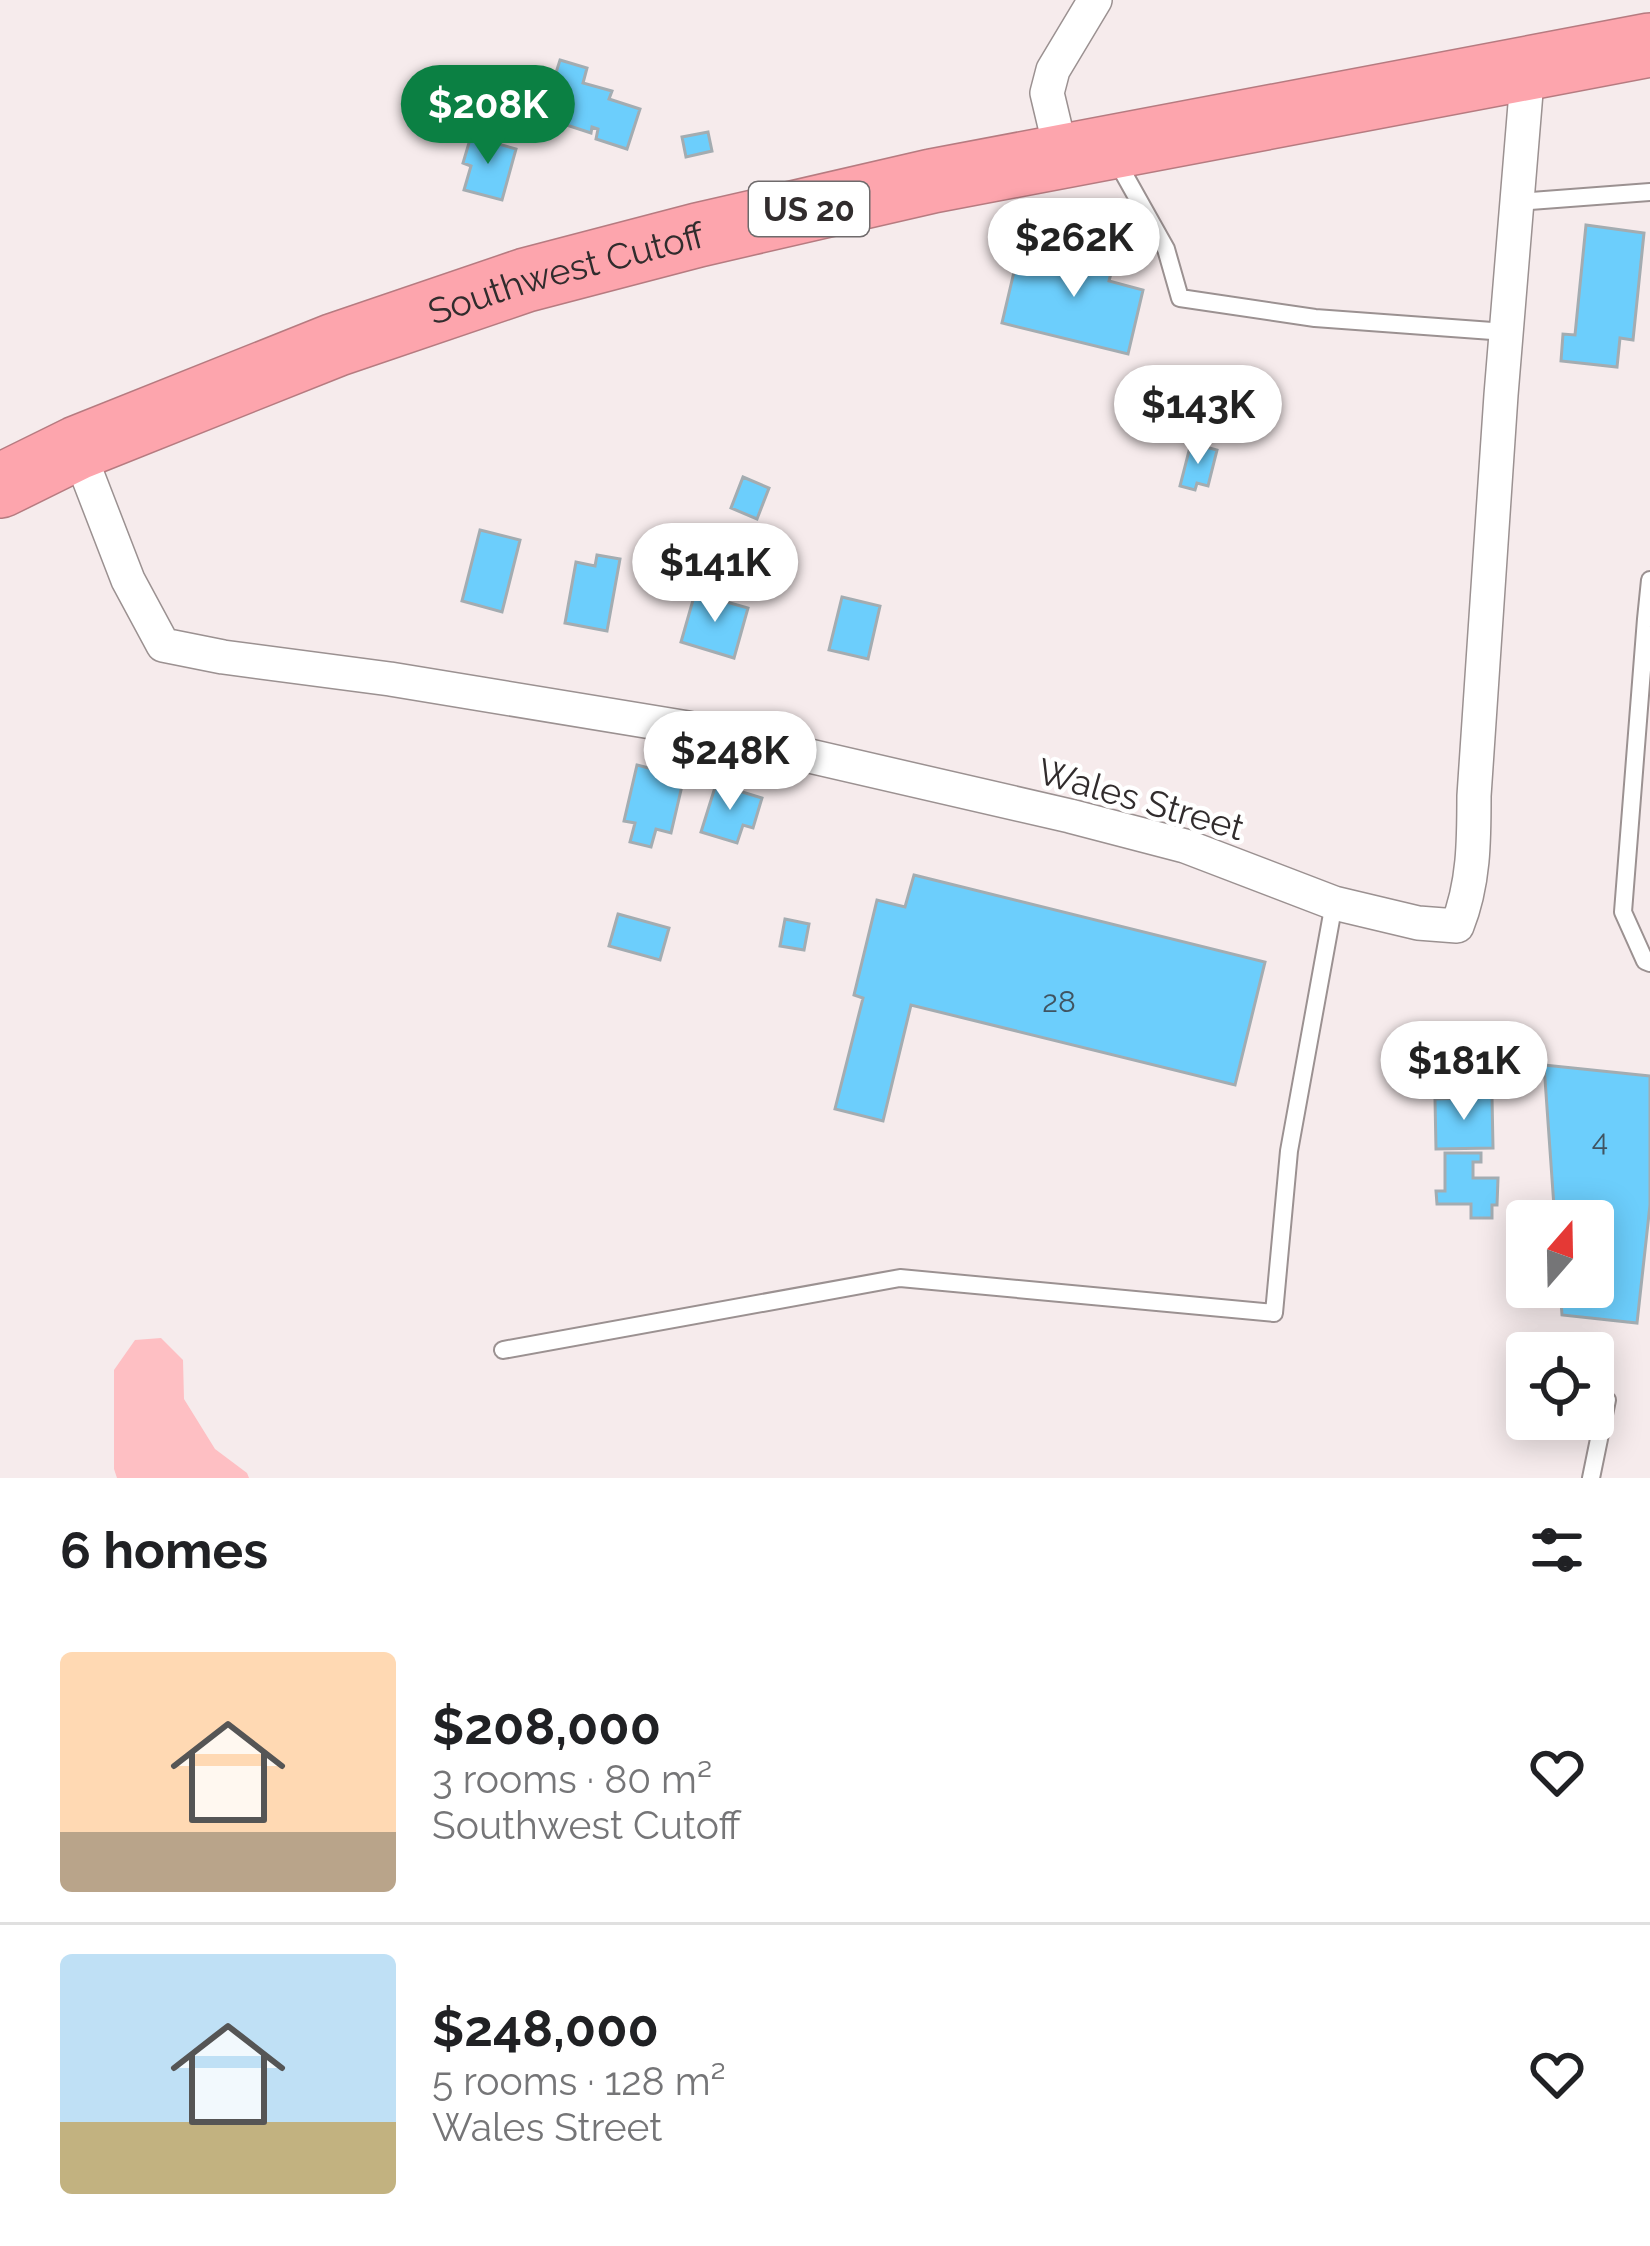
<!DOCTYPE html>
<html lang="en">
<head>
<meta charset="utf-8">
<style>
	:root { --surface:#fff; --page:#f2f2f2; --text:#202124; --muted:#757577; --line:#e0e0e0; --accent:#0b8043 }
	body { margin:0; font-family:Raleway,sans-serif; background:var(--page); color:var(--text); height:100vh; display:flex; flex-direction:column; font-size:45px; white-space:nowrap }
	* { box-sizing:border-box; margin:0 }
	p { font-size:39px; color:var(--muted) }
	.icon { flex:none; width:66px; height:66px; fill:none; stroke:currentColor; stroke-width:2; stroke-linecap:round; stroke-linejoin:round }
	.map { position:relative; height:1478px; overflow:hidden }
	.side { display:flex; flex-direction:column; background:var(--surface); flex:1 }
	.side>* { flex:none }
	.needle { width:78px; rotate:20deg }
	.buttons { position:absolute; left:1506px; top:1200px; display:grid; gap:24px }
	.buttons a { display:grid; place-items:center; width:108px; height:108px; border-radius:12px; background:var(--surface); box-shadow:0 6px 30px #0003; font-size:60px }
	.price { position:absolute; translate:-50% -102px; padding:0 27px; border-radius:42px; background:#fff; color:#222; font-size:39px; line-height:78px; filter:drop-shadow(0 3px 6px #0008) }
	.price::after { content:''; position:absolute; left:50%; top:72px; width:36px; height:27px; margin-left:-18px; background:inherit; clip-path:polygon(0 0,100% 0,50% 100%) }
	.price.selected { background:var(--accent); color:#fff }
	ul { padding:0; list-style:none }
	li { display:flex; align-items:center; gap:36px; height:300px; padding:0 60px }
	li+li { border-top:3px solid var(--line) }
	li span { display:grid; place-items:center; flex:none; width:336px; height:240px; border-radius:12px; color:#555 }
	li>.icon { margin-inline-start:auto }
	span .icon { width:144px; height:144px; fill:#fffc; stroke-width:1 }
	li b { font-size:51px }
	h2 { display:flex; justify-content:space-between; align-items:center; height:144px; padding:0 60px; font-size:51px }
	.map>svg:first-child { display:block }
	.green { fill:#febfc3 }
	.building { fill:#6ccefc; stroke:#a3acb1; stroke-width:3 }
	.lines { fill:none; stroke-linecap:round; stroke-linejoin:round }
	.lane-casing { stroke:#9b9191; stroke-width:20 }
	.street-casing { stroke:#9b9191; stroke-width:36 }
	.highway-casing { stroke:#b67b80; stroke-width:66 }
	.lane { stroke:#fff; stroke-width:16 }
	.street { stroke:#fff; stroke-width:33 }
	.highway { stroke:#fda5ad; stroke-width:63 }
	.labels { text-anchor:middle; dominant-baseline:central; stroke-width:9; stroke-linejoin:round; paint-order:stroke }
	.number-label { font-size:30px; fill:#405461 }
	.shield { fill:#fff; stroke:#6f6b6c; stroke-width:3 }
	.shield-label { font-size:33px; font-weight:bold; fill:#312c2d }
	.street-label { font-size:36px; fill:#312c2d; stroke:#fff }
</style>
</head>
<body>
<div class="map">
<svg width="1650" height="1478" viewBox="0 0 1650 1478">
	<rect width="100%" height="100%" fill="#f6ebec"/>
	<path class="green" d="M161 1338 183 1360 184 1399 215 1449 247 1473 249 1478H117L114 1469V1370L135 1340Z"/>
	<path class="building" d="M560 60 587 68 583 83 612 91 609 99 640 109 627 149 596 139 598 129 592 127 591 133 542 117Z
		M708 132 712 151 686 157 682 137Z
		M471 136 516 149 502 200 464 190 471 166 463 163Z
		M1586 225 1644 233 1633 340 1620 338 1617 367 1561 361 1563 334 1575 335Z
		M1053 242 1115 258 1109 281 1143 290 1128 354 1002 323 1017 259 1047 267Z
		M1191 443 1217 450 1208 486 1197 483 1195 490 1180 486Z
		M743 477 769 488 757 519 731 508Z
		M480 530 520 540 502 612 462 601Z
		M597 555 620 559 607 631 565 623 576 562 595 566Z
		M695 593 748 608 734 658 681 642Z
		M842 597 880 606 868 659 829 650Z
		M637 765 684 777 671 833 656 829 651 847 630 842 635 823 624 821Z
		M716 784 762 798 753 828 743 825 737 843 701 832Z
		M914 875 1265 962 1235 1085 911 1005 883 1121 835 1109 863 998 854 995 877 900 905 907Z
		M618 914 669 928 660 960 609 946Z
		M785 919 809 924 804 950 780 946Z
		M1489 1053 1491 1093 1429 1096 1428 1070H1439V1055Z
		M1544 1065 1650 1076V1205L1637 1323 1562 1315 1560 1287H1593V1221H1555Z
		M1492 1097 1493 1148 1436 1149 1435 1099Z
		M1445 1153H1481V1162H1473V1178H1498L1497 1205H1492V1218H1471V1204H1437L1436 1191H1445Z"/>
	<g class="lines">
		<g class="lane-casing">
			<path id="lane" d="M1115 158 1166 249 1180 298 1315 318 1506 332
				M1517 202 1650 192
				M1650 617 1646 619 1623 912 1645 961 1650 963
				M1646 619 1650 580
				M503 1350 900 1278 1274 1313 1289 1151 1334 903
				M1591 1478 1607 1400"/>
		</g>
		<g class="street-casing">
			<path id="street" d="M1062 156 1047 93 1053 70 1095 0
				M77 448 128 580 163 645 223 657 390 679 688 728 1070 816 1185 846 1334 903 1418 923 1457 926C1474 884 1474 840 1474 796L1501 395 1528 68"/>
		</g>
		<g class="highway-casing">
			<g id="highway">
				<path id="s1" d="M0 486 77 448 335 345 526 280 698 235 932 181 1650 45"/>
			</g>
		</g>
		<use href="#lane" class="lane"/>
		<use href="#street" class="street"/>
		<use href="#highway" class="highway"/>
	</g>
	<g class="labels">
		<g class="number-label">
			<text x="1059" y="1001">28</text>
			<text x="1600" y="1140">4</text>
		</g>
		<rect class="shield" x="749" y="182" width="120" height="54" rx="9"/>
		<g class="shield-label">
			<text x="809" y="209">US 20</text>
		</g>
		<g class="street-label">
			<text stroke="none"><textPath href="#s1" startOffset="606">Southwest Cutoff</textPath></text>
			<text transform="translate(1141 799) rotate(16)">Wales Street</text>
		</g>
	</g>
</svg>
<div class="buttons">
<a><svg class="needle" viewBox="-14 -14 28 28"><path d="M0-13l5 13h-10z" fill="#e53935"/><path d="M0 13l5-13h-10z" fill="#757577"/></svg></a>
<a><svg class="icon" aria-label="locate" viewBox="0 0 24 24"><circle cx="12" cy="12" r="6"/><path d="M12 2v4M12 18v4M2 12h4M18 12h4"/></svg></a>
</div>
<b class="price selected" style="left:488px;top:167px">$208K</b>
<b class="price" style="left:1074px;top:300px">$262K</b>
<b class="price" style="left:1198px;top:467px">$143K</b>
<b class="price" style="left:715px;top:625px">$141K</b>
<b class="price" style="left:730px;top:813px">$248K</b>
<b class="price" style="left:1464px;top:1123px">$181K</b>
</div>
<section class="side">
<h2>6 homes<svg class="icon" aria-label="filters" viewBox="0 0 24 24"><path d="M4 7h16M4 17h16"/><circle cx="9" cy="7" r="2"/><circle cx="15" cy="17" r="2"/></svg></h2>
<ul>
<li><span style="background:linear-gradient(#ffd9b3 75%,#b9a48a 0)"><svg class="icon" aria-label="home" viewBox="0 0 24 24"><path d="M3 11l9-7 9 7M6 9v11h12V9"/></svg></span><div><b>$208,000</b><p>3 rooms · 80 m²</p><p>Southwest Cutoff</p></div><svg class="icon" aria-label="heart" viewBox="0 0 24 24"><path d="M12 20l-8-8c-3-5 5-10 8-4 3-6 11-1 8 4z"/></svg></li>
<li><span style="background:linear-gradient(#bfe0f5 70%,#c2b280 0)"><svg class="icon" aria-label="home" viewBox="0 0 24 24"><path d="M3 11l9-7 9 7M6 9v11h12V9"/></svg></span><div><b>$248,000</b><p>5 rooms · 128 m²</p><p>Wales Street</p></div><svg class="icon" aria-label="heart" viewBox="0 0 24 24"><path d="M12 20l-8-8c-3-5 5-10 8-4 3-6 11-1 8 4z"/></svg></li>
</ul>
</section>
</body>
</html>
